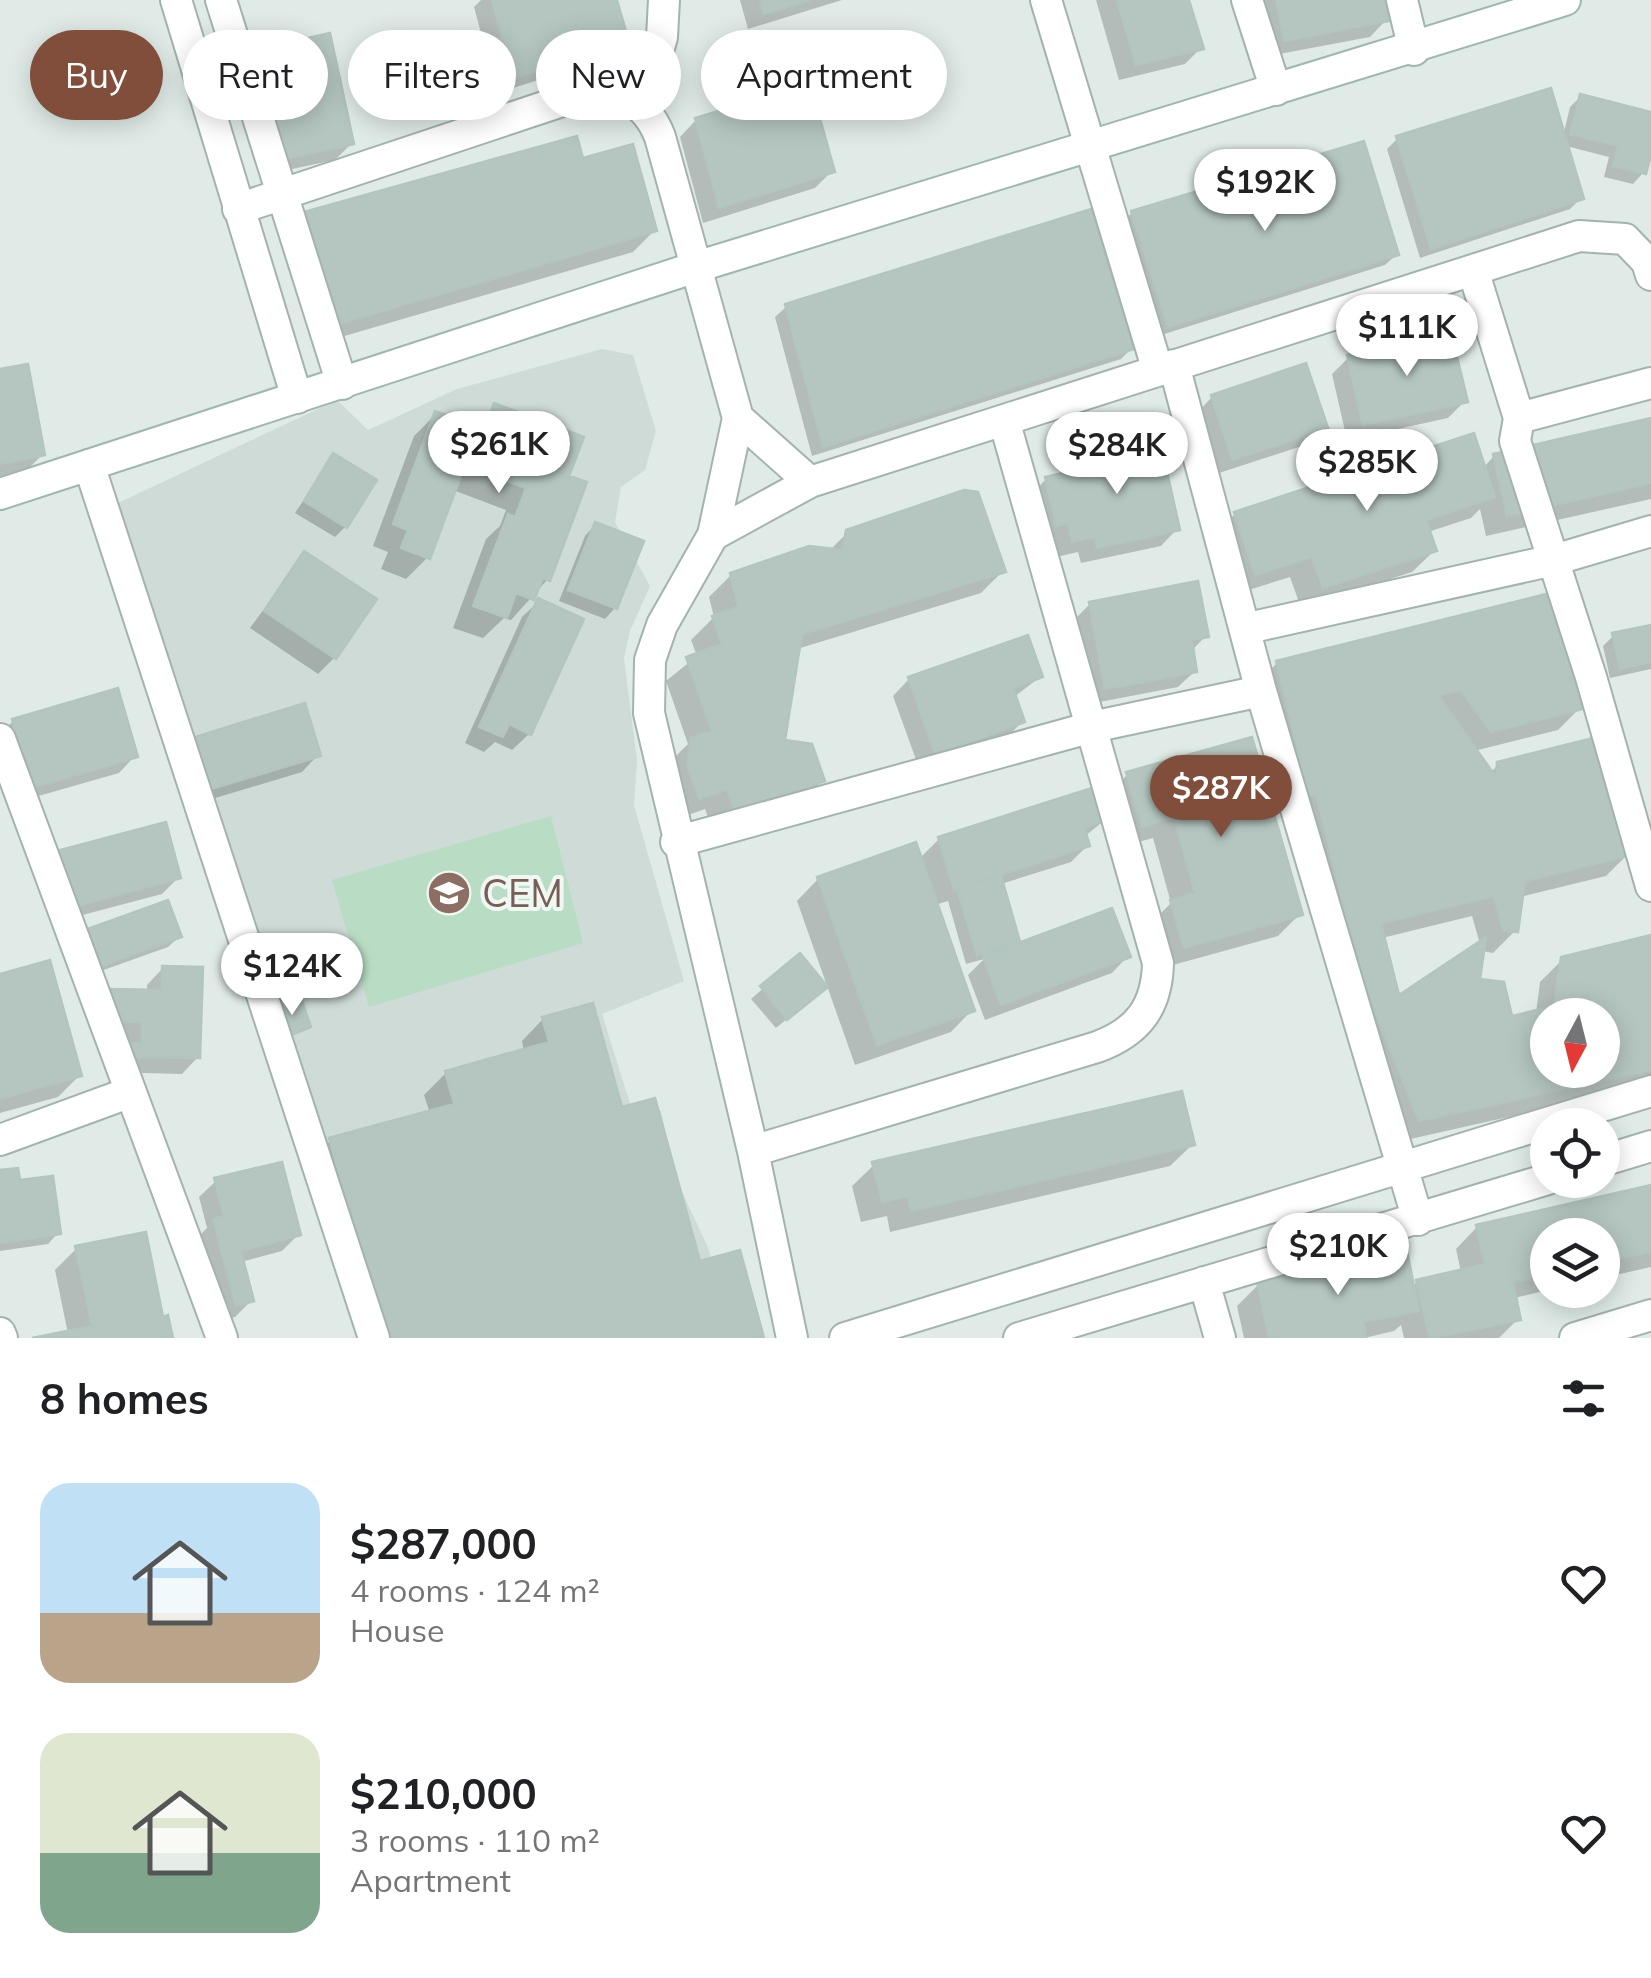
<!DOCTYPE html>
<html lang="en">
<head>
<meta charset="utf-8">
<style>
	:root { --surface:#fff; --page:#f6f6f6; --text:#202124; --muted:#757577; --accent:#804e3a }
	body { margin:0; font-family:Mulish,sans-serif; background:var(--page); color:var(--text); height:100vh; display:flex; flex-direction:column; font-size:38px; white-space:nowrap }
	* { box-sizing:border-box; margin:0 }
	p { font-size:32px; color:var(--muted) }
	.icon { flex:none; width:55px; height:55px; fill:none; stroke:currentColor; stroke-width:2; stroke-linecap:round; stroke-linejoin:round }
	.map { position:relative; height:1338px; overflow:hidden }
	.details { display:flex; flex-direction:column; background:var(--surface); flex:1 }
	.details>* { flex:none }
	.guide { position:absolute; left:30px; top:30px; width:1000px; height:90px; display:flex; gap:20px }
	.needle { width:65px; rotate:187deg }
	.tools { position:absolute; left:1530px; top:998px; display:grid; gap:20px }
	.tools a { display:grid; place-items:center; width:90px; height:90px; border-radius:50%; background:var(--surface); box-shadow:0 5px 25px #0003; font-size:50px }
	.price { position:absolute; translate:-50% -85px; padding:0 22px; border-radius:35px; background:#fff; color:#222; font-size:32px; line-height:65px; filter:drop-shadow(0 2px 5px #0008) }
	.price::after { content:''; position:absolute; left:50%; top:60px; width:30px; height:22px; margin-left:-15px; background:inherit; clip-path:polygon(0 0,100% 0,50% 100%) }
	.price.on { background:var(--accent); color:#fff }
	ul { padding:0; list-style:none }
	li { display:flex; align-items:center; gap:30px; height:250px; padding:0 40px }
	li span { display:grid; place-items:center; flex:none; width:280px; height:200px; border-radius:30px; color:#555 }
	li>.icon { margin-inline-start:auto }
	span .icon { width:120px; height:120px; fill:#fffc; stroke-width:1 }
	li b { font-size:42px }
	h2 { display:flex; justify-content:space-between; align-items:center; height:120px; padding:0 40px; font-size:42px }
	.pill { padding:0 35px; border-radius:45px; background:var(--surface); box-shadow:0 5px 25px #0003; font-size:35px; line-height:90px }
	.pill.on { background:var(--accent); color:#fff }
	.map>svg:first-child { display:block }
	.built { fill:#cedbd6 }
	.green { fill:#b8ddc4 }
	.shadow { fill:#0003; fill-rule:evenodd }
	.building { fill:#b5c6c0; stroke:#b2c5be; stroke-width:2.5; fill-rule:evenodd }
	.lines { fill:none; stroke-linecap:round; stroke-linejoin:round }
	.minor-casing { stroke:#a3b3ae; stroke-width:34 }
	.secondary-casing { stroke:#9eb7b0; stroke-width:34 }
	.minor { stroke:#fff; stroke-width:30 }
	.secondary { stroke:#fff; stroke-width:30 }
	.labels { text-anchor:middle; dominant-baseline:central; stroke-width:8; stroke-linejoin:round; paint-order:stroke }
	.education-label { font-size:38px; fill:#785e54; stroke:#f0f8f4; text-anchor:start }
</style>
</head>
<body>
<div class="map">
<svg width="1651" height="1338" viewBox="0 0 1651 1338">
	<rect width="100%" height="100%" fill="#e0ebe7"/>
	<path class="built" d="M602 349 633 355 656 431 645 470 621 487 615 522 650 586 630 631 624 658 637 761 634 805 684 981 602 1014 633 1113 661 1111 676 1179 707 1245 738 1338H382L116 504 337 400 368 430 457 389Z"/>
	<path class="green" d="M551 816 583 943 369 1007 332 880Z"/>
	<path class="shadow" d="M481 0H614L626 42 610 58 497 93 474 7Z
		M740 0H842L748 29Z
		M1096 0H1187L1201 48 1185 64 1119 80Z
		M1257 0H1382L1386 20 1370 37 1268 56Z
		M261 51 352 143 335 160 268 174 244 67Z
		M1581 96 1651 114V144L1643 173 1633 184 1604 177 1609 157 1566 146 1581 198 1570 209 1420 258 1387 149 1398 138 1563 136 1570 107Z
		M696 120 832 171 815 188 703 223 680 137Z
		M581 161 655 230 633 252 317 344 299 281 293 282 280 237 301 215Z
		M1132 213 1396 255 1385 265 1158 336 1121 223Z
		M786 307 1132 348 1121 359 812 456 775 317Z
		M1348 358 1465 401 1448 418 1347 440 1332 374Z
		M0 372 43 454 26 471 0 476Z
		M1212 397 1325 428 1308 444 1216 474 1196 414Z
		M495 406 566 477 548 579 511 620 504 618 483 638 453 628 486 539 500 526 506 510 453 490 428 557 406 579 381 569 388 552 373 546 414 436 436 414 473 428Z
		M1651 420V499L1486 536 1480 509 1471 518 1428 532 1434 551 1412 572 1301 608 1290 577 1233 595 1213 536 1235 514 1483 468 1494 456Z
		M1123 447 1177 529 1161 546 1081 563 1078 552 1056 557 1030 496 1046 479 1107 466Z
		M333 456 345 527 335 537 295 513Z
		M595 525 615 608 605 619 559 601 585 536Z
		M847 533 1003 571 981 593 797 649 782 742 822 781 800 802 713 832 705 809 677 819 670 762 688 744 666 681 697 656 691 640 714 617 709 597 731 575 829 551Z
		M305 554 334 658 318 674 250 628Z
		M1552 595 1580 708 1558 730 1474 751 1490 773 1499 764 1628 854 1606 876 1520 897 1515 931 1493 953 1482 951 1478 981 1510 1019 1536 1013 1540 982 1562 960 1651 938V1085L1397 1142 1256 685 1277 663ZM1472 916 1480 944 1397 999 1382 938ZM1548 1015H1602V1070H1548Z
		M539 601 529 734 512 750 495 742 484 752 465 743 522 617Z
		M1090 604 1206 636 1191 651 1195 671 1178 687 1089 704 1074 620Z
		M1651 627V669L1610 678 1603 646 1614 635Z
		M1040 677 1014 697 1022 722 1006 738 919 768 893 696 909 679Z
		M13 721 135 756 119 773 7 805 0 779V734Z
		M318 755 302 772 192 805 177 756Z
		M1128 774 1300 914 1278 936 1162 968 1150 924 1171 903 1153 838 1120 847 1106 796Z
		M1106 819 1084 837 1087 846 1071 862 1001 884 1017 942 1010 949 1128 956 1112 973 985 1020 968 975 984 959 966 964 948 901 935 905 972 1010 951 1032 855 1065 797 901 818 879 919 859 939 839Z
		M42 869 178 878 162 894 56 922Z
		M179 937 168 947 84 977 72 944Z
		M800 957 814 997 776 1028 751 999Z
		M163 968 198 1057 182 1074 106 1072V1062L127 1046V1037H93L94 1008 147 992V985Z
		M0 977 80 1075 58 1097 0 1113Z
		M543 1019 620 1110 698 1264 761 1338H358L309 1162 331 1140 430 1113 424 1095 446 1073 524 1052 522 1041Z
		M1192 1145 1170 1166 890 1232 887 1216 861 1222 852 1186 874 1165Z
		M0 1173 18 1182 58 1233 48 1244 0 1251Z
		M216 1181 298 1235 282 1251 241 1262 252 1300 235 1317 220 1321 198 1237 207 1228 199 1197Z
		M1651 1188V1267L1602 1278V1235H1548V1290L1514 1298 1518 1319 1499 1338H1404L1401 1325 1394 1331 1364 1338H1244L1237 1306 1259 1284 1412 1288 1417 1282 1461 1272 1456 1249 1477 1227Z
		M144 1235 169 1338H46L68 1334 55 1270 77 1248Z"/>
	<path class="building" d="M492 0H617L629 42 513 79Z
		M760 0H810L764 14Z
		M1117 0H1189L1204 49 1136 65Z
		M1276 0H1385L1389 21 1284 41Z
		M330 33 354 144 285 159 259 49Z
		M810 83 835 172 719 208 695 118Z
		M1551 88 1584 199 1431 249 1396 136Z
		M1580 94 1651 112V154L1646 174 1613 166 1618 146 1570 134Z
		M577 136 583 158 633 144 657 231 338 324 320 260 314 262 300 213Z
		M1364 141 1399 255 1168 327 1131 211Z
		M1091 209 1134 349 823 447 785 304Z
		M1451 332 1468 402 1363 425 1347 355Z
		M1306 363 1328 428 1232 460 1211 395Z
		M28 364 45 455 0 464V369Z
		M494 403 584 437 569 476 587 482 550 581 543 578 534 600 516 593 507 618 473 606 508 514 515 517 526 488 465 465 430 559 401 548 408 530 393 524 435 411 485 429Z
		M1651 418V483L1507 516 1493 454Z
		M1474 433 1495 497 1426 520 1437 551 1323 588 1312 557 1255 575 1234 512Z
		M1159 436 1180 530 1097 548 1094 537 1072 542 1068 523 1056 526 1045 477 1125 459 1121 444Z
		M333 453 377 480 347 528 304 501Z
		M964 490 978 492 1006 572 802 634 785 740 812 744 825 781 735 812 727 789 699 799 687 765 691 738 712 731 686 657 722 644 712 616 738 607 730 573 809 546 843 550 846 530Z
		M595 522 644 541 617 609 568 590Z
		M304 551 377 599 336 659 264 611Z
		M1198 581 1209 637 1192 640 1197 672 1105 689 1089 602Z
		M1554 592 1582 709 1491 732 1461 690 1438 695 1496 777 1497 762 1601 736 1631 855 1525 881 1518 932 1503 930 1494 896 1381 923 1399 995 1486 937 1480 979 1504 982 1512 1016 1554 1006 1561 957 1651 935V1070L1419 1121 1362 979 1316 794 1309 795 1276 661ZM1548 1015H1602V1070H1548Z
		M538 598 584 619 531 735 509 724 503 737 479 727Z
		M1651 625V662L1620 669 1612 633Z
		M1028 635 1043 677 1013 688 1025 722 935 754 908 677Z
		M118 688 138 757 24 790 11 746 19 744 12 719Z
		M305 703 321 756 208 790 192 738Z
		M1252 737 1303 915 1184 948 1170 900 1195 893 1174 817 1142 827 1126 772Z
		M1098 786 1109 820 1084 827 1090 846 954 890 938 837Z
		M166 822 181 878 72 907 57 851Z
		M916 842 975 1011 877 1045 817 877Z
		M1001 875 1020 942 977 955 957 888Z
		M168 900 182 937 95 968 82 931Z
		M1112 908 1131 957 1001 1005 983 956Z
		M800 953 828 987 787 1020 760 986Z
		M50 960 82 1076 0 1099V974Z
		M162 966 203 967 200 1058 121 1057 122 1043 142 1044V1022L109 1021V989L162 990Z
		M301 998 311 1027 283 1038 273 1008Z
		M593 1003 622 1107 655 1098 700 1261 740 1250 764 1338H385L329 1138 454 1104 445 1071 549 1042 542 1017Z
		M1182 1091 1195 1145 911 1211 908 1196 882 1202 872 1162Z
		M282 1162 301 1235 241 1251 254 1301 236 1306 213 1219 224 1216 214 1178Z
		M18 1168 20 1180 53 1176 61 1234 0 1243V1170Z
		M1651 1185V1252L1602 1262V1235H1548V1275L1513 1282 1521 1320 1430 1338 1416 1280 1485 1264 1476 1225Z
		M146 1232 163 1317 168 1315 173 1338H32L92 1326 75 1246Z
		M1407 1251 1419 1311 1363 1322 1366 1338H1269L1257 1282Z"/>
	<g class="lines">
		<g class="minor-casing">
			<path id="minor" d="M176 0 297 398
				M221 0 342 384
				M1046 0 1158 371
				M1247 0 1276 90
				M1402 0 1414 50
				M642 107 662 37 664 0
				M238 209 577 96C615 85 646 100 660 137L738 418 810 482 1473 270 1519 418 1651 383
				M1473 270 1579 236 1625 239 1647 262 1651 275
				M1174 365 1261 691 1418 1220
				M738 418 713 535 662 625 650 660 649 713 753 1151 792 1338
				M1519 418 1515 441 1591 677 1651 886
				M89 465 374 1338
				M713 535 810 482
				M1248 628 1554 560 1651 531
				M0 739 222 1338
				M676 842 1092 727 1261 691
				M0 1140 131 1092
				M753 1151 1097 1047C1138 1032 1157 1007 1158 963L1004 420
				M1602 1161 1651 1146
				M1204 1282 1220 1338
				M0 1333 2 1338
				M845 1338 1651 1091
				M1019 1338 1548 1179
				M1575 1338 1651 1315"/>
		</g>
		<g class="secondary-casing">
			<path id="secondary" d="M0 494 696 267 1565 0"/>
		</g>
		<use href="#minor" class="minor"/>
		<use href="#secondary" class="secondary"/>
	</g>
	<defs>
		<g id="school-disc" transform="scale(2.25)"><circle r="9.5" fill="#8d6e63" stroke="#f0f8f4"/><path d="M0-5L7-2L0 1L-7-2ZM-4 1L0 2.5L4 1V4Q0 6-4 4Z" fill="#fff"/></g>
	</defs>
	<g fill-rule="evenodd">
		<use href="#school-disc" x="449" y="893"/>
	</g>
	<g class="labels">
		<g class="education-label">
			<text x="482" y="893">CEM</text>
		</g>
	</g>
</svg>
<div class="tools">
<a><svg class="needle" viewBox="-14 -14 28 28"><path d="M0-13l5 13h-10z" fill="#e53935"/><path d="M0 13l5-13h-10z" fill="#757577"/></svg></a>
<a><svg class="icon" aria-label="locate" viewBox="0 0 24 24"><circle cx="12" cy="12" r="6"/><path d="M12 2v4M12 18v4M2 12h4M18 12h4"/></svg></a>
<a><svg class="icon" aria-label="layers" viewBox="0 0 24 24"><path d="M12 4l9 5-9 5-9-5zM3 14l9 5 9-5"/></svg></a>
</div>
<b class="price" style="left:1265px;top:234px">$192K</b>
<b class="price" style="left:1407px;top:379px">$111K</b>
<b class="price" style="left:499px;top:496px">$261K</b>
<b class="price" style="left:1117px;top:497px">$284K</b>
<b class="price" style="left:1367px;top:514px">$285K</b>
<b class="price on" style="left:1221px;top:840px">$287K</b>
<b class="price" style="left:292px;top:1018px">$124K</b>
<b class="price" style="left:1338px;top:1298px">$210K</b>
<div class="guide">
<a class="pill on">Buy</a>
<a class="pill">Rent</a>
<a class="pill">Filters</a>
<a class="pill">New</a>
<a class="pill">Apartment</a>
</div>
</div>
<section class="details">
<h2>8 homes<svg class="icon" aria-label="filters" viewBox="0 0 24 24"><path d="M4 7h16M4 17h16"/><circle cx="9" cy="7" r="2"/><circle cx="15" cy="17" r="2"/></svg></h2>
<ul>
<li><span style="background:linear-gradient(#bfe0f5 65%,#b9a48a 0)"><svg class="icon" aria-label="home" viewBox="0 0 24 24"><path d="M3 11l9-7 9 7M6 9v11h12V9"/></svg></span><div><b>$287,000</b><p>4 rooms · 124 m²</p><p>House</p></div><svg class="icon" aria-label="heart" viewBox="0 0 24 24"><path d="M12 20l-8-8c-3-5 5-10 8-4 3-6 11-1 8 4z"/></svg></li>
<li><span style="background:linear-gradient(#dfe7d0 60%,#7fa58c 0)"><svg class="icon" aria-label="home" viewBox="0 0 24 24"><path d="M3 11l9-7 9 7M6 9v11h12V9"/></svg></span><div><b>$210,000</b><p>3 rooms · 110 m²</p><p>Apartment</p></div><svg class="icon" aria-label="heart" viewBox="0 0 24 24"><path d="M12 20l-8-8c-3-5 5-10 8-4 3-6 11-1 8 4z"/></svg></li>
</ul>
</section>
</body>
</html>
